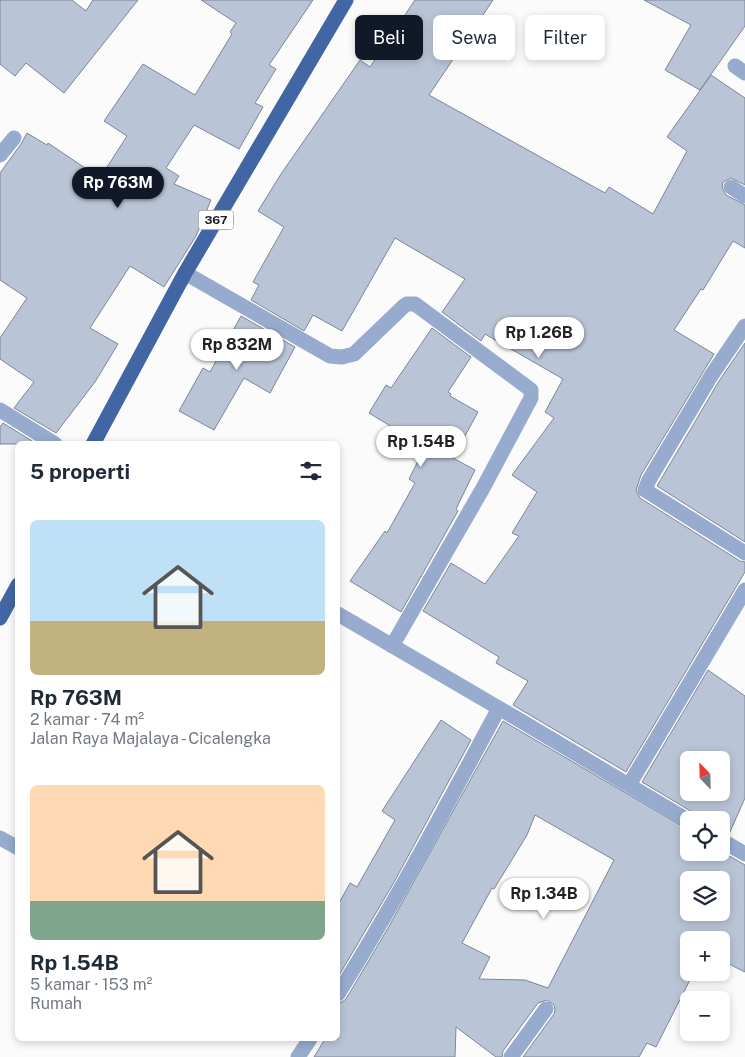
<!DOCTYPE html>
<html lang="id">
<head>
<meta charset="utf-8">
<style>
	:root { --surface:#fff; --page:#f6f6f7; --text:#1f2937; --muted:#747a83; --accent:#111827 }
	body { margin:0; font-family:"Public Sans",sans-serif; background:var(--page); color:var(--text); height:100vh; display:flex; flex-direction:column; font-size:19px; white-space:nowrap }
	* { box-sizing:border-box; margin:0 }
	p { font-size:16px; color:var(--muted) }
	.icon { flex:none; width:28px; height:28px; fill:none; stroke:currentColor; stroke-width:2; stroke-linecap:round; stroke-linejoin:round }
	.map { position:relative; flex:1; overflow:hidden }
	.drawer { position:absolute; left:15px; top:441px; width:325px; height:600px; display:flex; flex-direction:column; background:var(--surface); border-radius:8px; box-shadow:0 2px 8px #0003 }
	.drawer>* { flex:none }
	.hud { position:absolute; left:355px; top:15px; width:315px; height:45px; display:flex; gap:10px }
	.needle { width:32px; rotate:337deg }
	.tools { position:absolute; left:680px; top:751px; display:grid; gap:10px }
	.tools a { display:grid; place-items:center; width:50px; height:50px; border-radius:8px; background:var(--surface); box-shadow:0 2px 8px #0003; font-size:25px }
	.price { position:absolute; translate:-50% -42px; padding:0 11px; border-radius:18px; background:#fff; color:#222; font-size:16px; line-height:32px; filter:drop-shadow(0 1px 2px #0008) }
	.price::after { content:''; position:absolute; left:50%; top:30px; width:15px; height:11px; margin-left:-8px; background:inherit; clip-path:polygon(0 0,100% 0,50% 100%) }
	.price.selected { background:var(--accent); color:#fff }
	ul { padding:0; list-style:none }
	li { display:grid; align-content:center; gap:10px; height:265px; padding:0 15px }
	li span { display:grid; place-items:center; height:155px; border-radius:8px; color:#555 }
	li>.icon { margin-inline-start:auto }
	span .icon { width:90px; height:90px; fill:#fffc; stroke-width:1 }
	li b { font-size:21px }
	h2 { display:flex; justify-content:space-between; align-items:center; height:60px; padding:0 15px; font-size:21px }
	.tag { padding:0 18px; border-radius:8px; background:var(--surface); box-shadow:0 2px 8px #0003; font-size:18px; line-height:45px }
	.tag.selected { background:var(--accent); color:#fff }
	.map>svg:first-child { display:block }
	.building { fill:#b9c5d7; stroke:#7b8697; fill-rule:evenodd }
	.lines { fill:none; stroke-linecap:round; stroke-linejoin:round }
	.lane { stroke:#96abce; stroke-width:15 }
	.street { stroke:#96abce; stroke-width:15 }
	.primary { stroke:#4266a3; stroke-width:15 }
	.labels { text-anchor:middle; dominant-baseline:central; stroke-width:4; stroke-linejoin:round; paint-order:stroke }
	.shield { fill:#fff; stroke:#5e6165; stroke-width:1 }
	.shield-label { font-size:12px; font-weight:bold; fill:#191d23 }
</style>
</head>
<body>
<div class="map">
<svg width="745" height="1057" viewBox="0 0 745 1057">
	<rect width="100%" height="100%" fill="#fbfbfb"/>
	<path class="building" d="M0 0H72L86 11 93 0H138L64 93 26 63 15 76 0 64Z
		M201 0H313L269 65 276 69 255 103 263 107 239 149 194 125 166 168 179 176 174 184 211 200 196 236 164 287 130 266 90 328 118 344 95 382 56 433 14 408 34 382 0 359V338L27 298 0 280V173L21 144 27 133 47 145 48 143 100 178 127 136 104 121 143 64 195 95 232 34 230 32 236 23Z
		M415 0H493L429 95 605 193 609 187 653 214 687 151 667 137 711 75 745 98V185L731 178 723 182 722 187 726 195 745 205V248L733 241 703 290 701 289 674 330 714 354 641 475 636 490 640 498 740 561 745 562V572L626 772 513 705 528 681 496 663 499 657 423 611 451 563 485 584 519 536 512 533 537 492 512 475 554 418 545 412 563 379 485 334 481 341 442 312 465 279 395 238 342 331 313 315 304 331 251 300 259 285 253 282 284 227 258 211 281 174 360 60 370 67Z
		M644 0H745V26L700 90 665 70 691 25Z
		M241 316 295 347 270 393 244 378 214 430 179 411 203 368 210 372Z
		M432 328 471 357 448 392 451 394 450 396 478 412 453 458 475 470 456 509 458 511 401 612 350 581 385 531 387 533 415 483 409 479 425 447 369 413 386 385 391 388Z
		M745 343V542L657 486 719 381Z
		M3 423 37 444H0V427Z
		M708 670 745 696V798L729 834 721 831V820H698L694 813 642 782ZM689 760H721V792H689Z
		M441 720 471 740 393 884 338 977V905L350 883 357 887 383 841 395 820 382 811Z
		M503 721 689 830V852H721V851L745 865V972L721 960V940H689V972H694L656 1047 647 1043 639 1057H523L554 1014 555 1010 554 1005 547 1000 538 1003 503 1051 502 1057H496L456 1027 455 1057H314L325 1039H338V1003L342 1002 346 999 388 928ZM535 815 614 860 548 988 525 980 479 979 490 957 462 943 492 888 494 889 527 835ZM689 880H721V912H689Z"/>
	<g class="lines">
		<path class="lane" d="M0 838 18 848"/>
		<path class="street" d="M735 66 745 73
			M0 155 14 138
			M731 187 745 196
			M185 273 330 356 342 357 354 354 404 306 407 304H415L531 390V398L483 488 392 646
			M745 326 711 376 649 480 645 490 745 553
			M0 410 55 444
			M338 614 521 721 689 821
			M629 785 745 590
			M721 840 745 854
			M338 994C396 901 447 805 499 708
			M298 1057 310 1039
			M511 1057 546 1009"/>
		<path class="primary" d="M93 444 185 273 346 0
			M0 618 18 585"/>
	</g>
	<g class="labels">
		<rect class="shield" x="198.5" y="210.5" width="35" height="19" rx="4"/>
		<g class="shield-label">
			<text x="216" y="220">367</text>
		</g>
	</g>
</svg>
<div class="tools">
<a><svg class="needle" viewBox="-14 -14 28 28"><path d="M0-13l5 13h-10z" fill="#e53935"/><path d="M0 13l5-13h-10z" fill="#747a83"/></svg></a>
<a><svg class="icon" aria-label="locate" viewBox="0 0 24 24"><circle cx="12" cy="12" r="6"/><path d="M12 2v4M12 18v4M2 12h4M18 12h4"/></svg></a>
<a><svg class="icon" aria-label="layers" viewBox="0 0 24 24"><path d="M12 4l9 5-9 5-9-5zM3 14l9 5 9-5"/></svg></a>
<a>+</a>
<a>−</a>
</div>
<b class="price selected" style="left:118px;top:209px">Rp 763M</b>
<b class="price" style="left:539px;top:359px">Rp 1.26B</b>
<b class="price" style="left:237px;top:371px">Rp 832M</b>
<b class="price" style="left:421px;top:468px">Rp 1.54B</b>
<b class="price" style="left:544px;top:920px">Rp 1.34B</b>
<div class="hud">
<a class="tag selected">Beli</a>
<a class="tag">Sewa</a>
<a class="tag">Filter</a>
</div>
<section class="drawer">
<h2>5 properti<svg class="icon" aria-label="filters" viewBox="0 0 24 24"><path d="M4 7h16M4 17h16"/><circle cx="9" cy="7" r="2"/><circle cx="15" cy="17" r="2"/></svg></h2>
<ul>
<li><span style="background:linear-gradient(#bfe0f5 65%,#c2b280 0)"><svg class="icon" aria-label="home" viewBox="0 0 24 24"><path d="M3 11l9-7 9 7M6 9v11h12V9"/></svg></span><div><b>Rp 763M</b><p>2 kamar · 74 m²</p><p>Jalan Raya Majalaya - Cicalengka</p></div></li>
<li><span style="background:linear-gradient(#ffd9b3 75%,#7fa58c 0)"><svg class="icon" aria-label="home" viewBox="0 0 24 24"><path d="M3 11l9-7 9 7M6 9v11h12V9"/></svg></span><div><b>Rp 1.54B</b><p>5 kamar · 153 m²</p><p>Rumah</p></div></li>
</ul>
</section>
</div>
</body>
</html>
